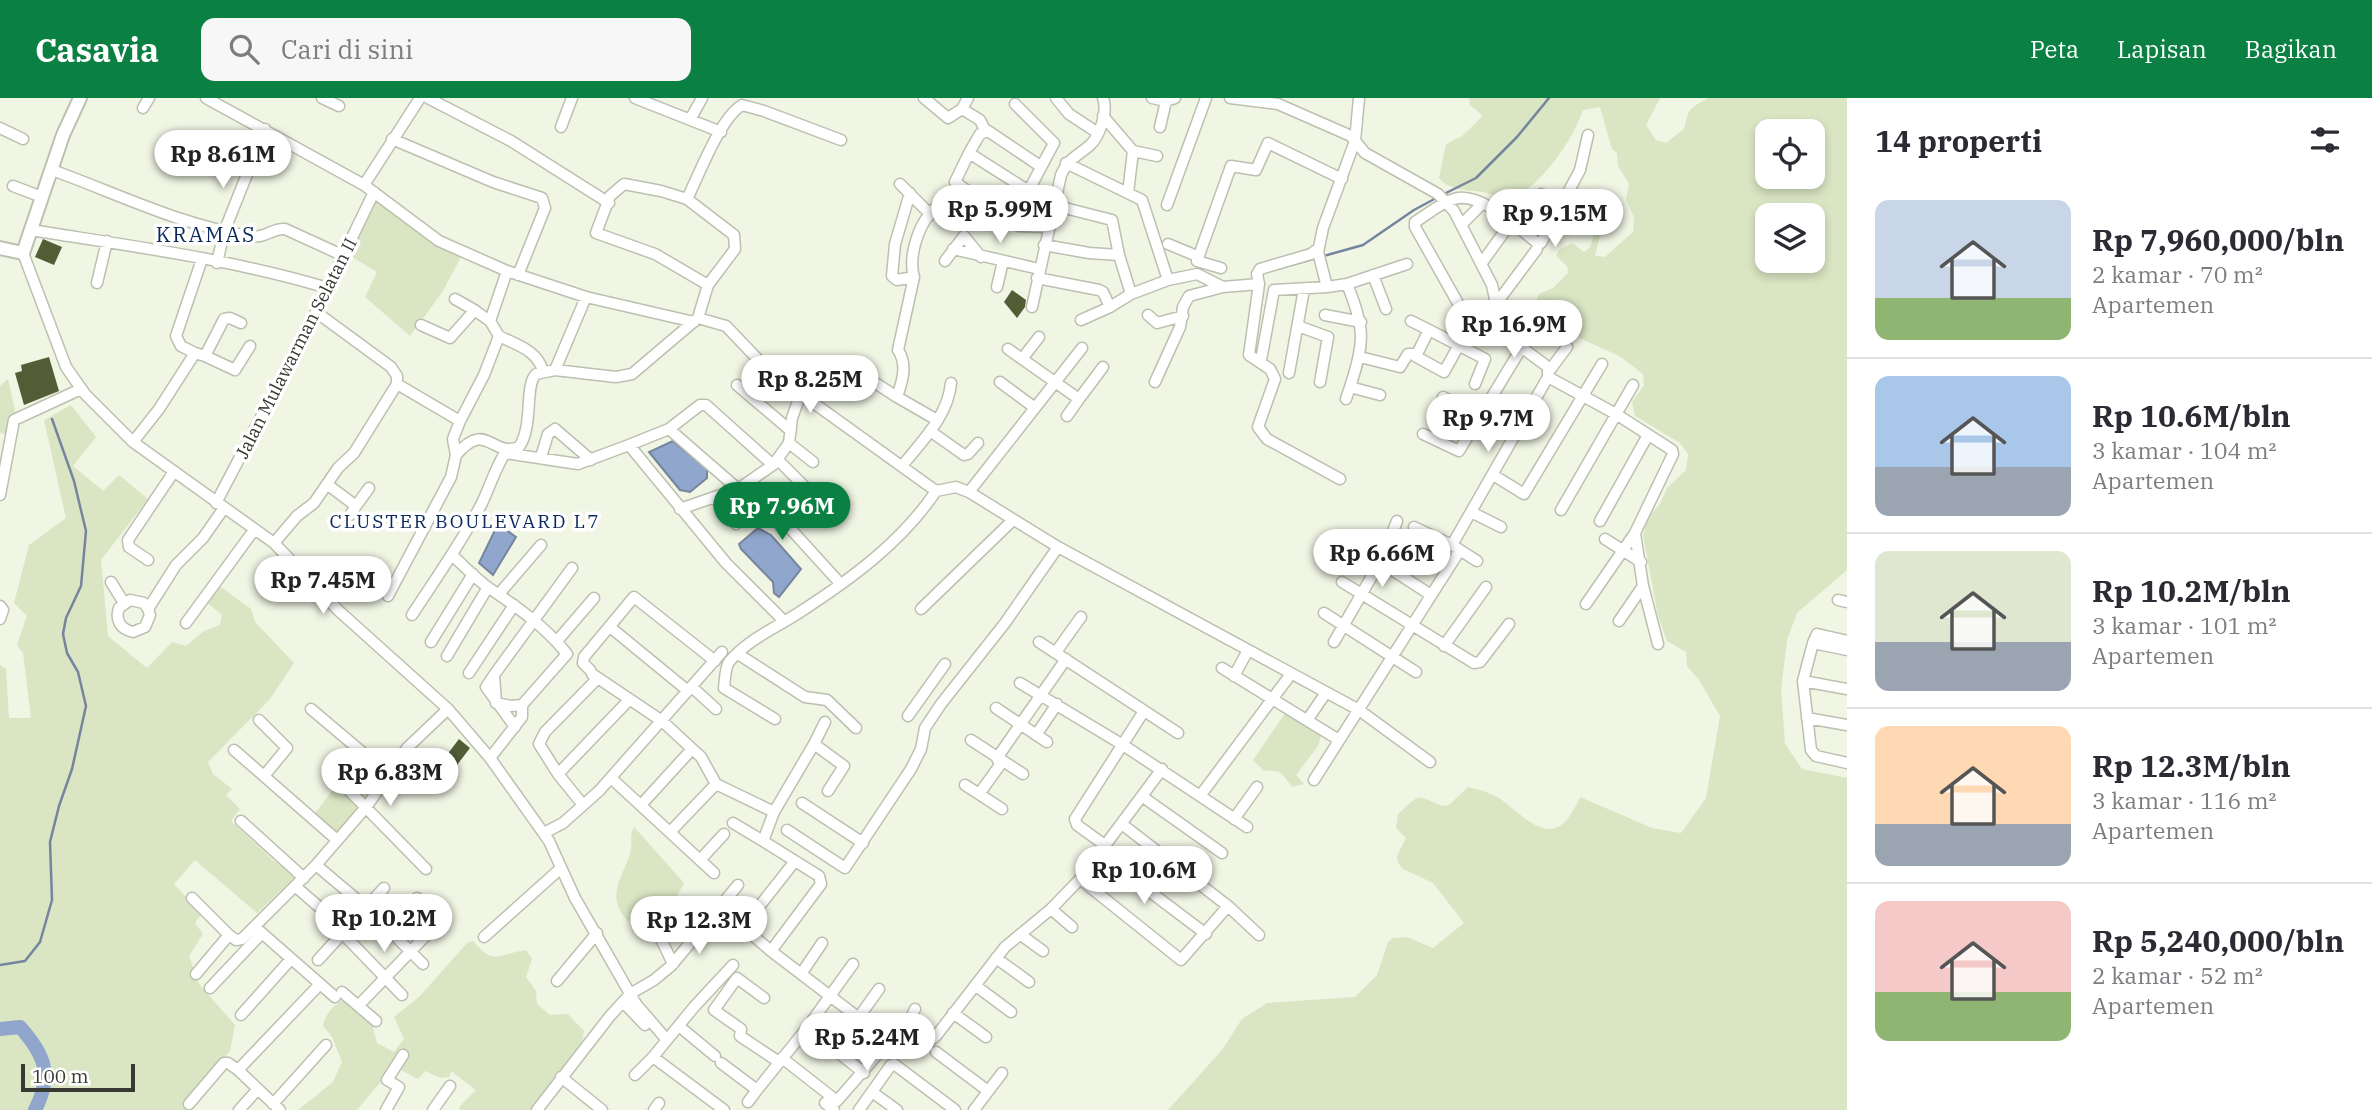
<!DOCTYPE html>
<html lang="id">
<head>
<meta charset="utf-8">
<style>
	:root { --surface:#fff; --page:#f7f7f7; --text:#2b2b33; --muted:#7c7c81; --line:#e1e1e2; --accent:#0b8043 }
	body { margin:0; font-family:"IBM Plex Serif",serif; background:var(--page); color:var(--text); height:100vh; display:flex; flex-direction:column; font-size:26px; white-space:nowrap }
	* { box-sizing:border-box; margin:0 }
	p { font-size:23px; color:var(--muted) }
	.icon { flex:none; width:38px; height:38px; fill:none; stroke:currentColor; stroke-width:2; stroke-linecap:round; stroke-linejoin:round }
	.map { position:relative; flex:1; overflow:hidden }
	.sheet { display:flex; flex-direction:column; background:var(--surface); width:525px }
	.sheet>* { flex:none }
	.tools { position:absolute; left:1755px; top:21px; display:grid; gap:14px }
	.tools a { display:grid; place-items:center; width:70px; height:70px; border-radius:14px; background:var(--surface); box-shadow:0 4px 10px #0003; font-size:35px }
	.scale { position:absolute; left:21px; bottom:18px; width:114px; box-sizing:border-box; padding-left:7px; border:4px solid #373932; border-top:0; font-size:19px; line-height:24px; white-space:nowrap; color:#373932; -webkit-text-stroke:5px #fff; paint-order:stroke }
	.price { position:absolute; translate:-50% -60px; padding:0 16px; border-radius:24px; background:#fff; color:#222; font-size:23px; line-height:46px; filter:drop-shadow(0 2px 4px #0008) }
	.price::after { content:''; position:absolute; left:50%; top:42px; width:21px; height:16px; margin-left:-10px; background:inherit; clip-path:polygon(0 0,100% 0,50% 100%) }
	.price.on { background:var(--accent); color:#fff }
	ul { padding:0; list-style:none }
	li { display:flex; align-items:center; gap:21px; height:175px; padding:0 28px }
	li+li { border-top:2px solid var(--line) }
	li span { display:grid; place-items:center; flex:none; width:196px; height:140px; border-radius:14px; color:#555 }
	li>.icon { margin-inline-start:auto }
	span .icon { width:84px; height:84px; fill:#fffc; stroke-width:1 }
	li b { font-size:30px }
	h2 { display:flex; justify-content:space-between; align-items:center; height:84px; padding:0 28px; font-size:30px }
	header { display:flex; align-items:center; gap:42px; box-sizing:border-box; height:98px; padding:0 35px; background:var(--accent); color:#fff }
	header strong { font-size:33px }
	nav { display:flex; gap:38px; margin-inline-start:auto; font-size:24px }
	.search { width:490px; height:63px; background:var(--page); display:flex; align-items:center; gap:18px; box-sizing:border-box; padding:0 24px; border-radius:14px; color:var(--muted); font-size:26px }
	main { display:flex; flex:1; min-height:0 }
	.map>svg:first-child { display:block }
	.green { fill:#dae5c3; fill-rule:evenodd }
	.water { fill:#90a6cc; stroke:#75859e; stroke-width:2 }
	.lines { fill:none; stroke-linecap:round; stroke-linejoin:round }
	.stream { stroke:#75859e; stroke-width:2.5 }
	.river { stroke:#90a6cc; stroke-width:14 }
	.building { fill:#525d36 }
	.minor-casing { stroke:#bbc0b0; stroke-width:13 }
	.major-casing { stroke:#bbc0b0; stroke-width:16 }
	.minor { stroke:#fff; stroke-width:10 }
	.major { stroke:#fff; stroke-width:12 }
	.labels { text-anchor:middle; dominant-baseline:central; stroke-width:7; stroke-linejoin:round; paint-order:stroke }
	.street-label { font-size:18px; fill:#373932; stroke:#fff }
	.neighbourhood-label { font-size:19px; letter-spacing:2px; fill:#0b285c; stroke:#fff }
	.quarter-label { font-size:21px; letter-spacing:2px; fill:#0b285c; stroke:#fff }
</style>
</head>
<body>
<header>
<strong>Casavia</strong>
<div class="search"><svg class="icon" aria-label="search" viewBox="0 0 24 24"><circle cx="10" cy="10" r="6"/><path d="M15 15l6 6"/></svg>Cari di sini</div>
<nav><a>Peta</a><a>Lapisan</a><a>Bagikan</a></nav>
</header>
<main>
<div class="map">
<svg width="1847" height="1012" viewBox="0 0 1847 1012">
	<rect width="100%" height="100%" fill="#f0f5e4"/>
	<path class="green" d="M1469 0H1660L1646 27 1656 42 1666 45 1684 31C1690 8 1687 13 1708 0H1847V472L1797 515 1787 542 1781 592 1785 646 1802 671 1847 680V1012H1168L1222 952 1242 921 1267 905 1355 899 1377 877 1388 844 1393 840 1407 839 1433 850 1464 825 1433 785 1403 771 1398 765 1397 758 1406 740 1396 730 1398 716C1422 695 1414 696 1442 708L1449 707 1468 689C1481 692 1496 696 1507 706 1539 733 1559 748 1580 699L1652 730 1681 735 1706 700 1720 618 1699 582 1687 568 1686 554 1667 543 1658 518 1643 437 1648 420 1660 406 1667 390 1686 372 1688 356 1680 345 1635 318 1632 304 1644 287 1643 276C1634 269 1625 261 1615 256 1594 246 1543 227 1535 206L1539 196 1553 190 1568 175 1567 168 1556 158 1559 152 1572 145 1584 154C1598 146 1590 132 1595 119L1603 122 1606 128 1599 141 1595 158 1605 159 1633 134 1634 119 1626 102 1629 86 1618 68 1617 55 1612 51 1600 9 1583 12C1571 46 1541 87 1508 104 1500 102 1495 97 1487 95 1471 91 1451 95 1439 80L1446 46 1462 38 1481 20 1482 17 1470 7ZM1768 33H1813V79H1768ZM1768 117H1813V163H1768Z
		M375 101 432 141 462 157 443 193 410 238 365 199 377 174 347 156Z
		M8 281 15 313 5 336 0 335V288Z
		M71 307 96 339 73 368 103 393 119 377 148 401 101 462 108 538 147 570 172 544 186 548 204 533 220 527 222 517 206 504 218 487 251 511 255 524 294 565 270 601 208 664 213 676 232 691 226 697 240 711 231 723 273 762 296 778 257 815 195 762 174 786 202 816 195 825 203 836 189 858 199 886 235 927 230 953 184 1008 189 1012H0V567L6 571 9 620H31L23 555 17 547 27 518 14 505 29 447 66 420 44 322Z
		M1288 611 1322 634 1318 648 1296 677 1304 686 1292 689C1283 677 1281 671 1264 673L1253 662Z
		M363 656 387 673 367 706 342 682Z
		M339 684 365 708 337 740 312 719Z
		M634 729 684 785 674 803 646 826 628 823C605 799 622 780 630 756 633 747 629 737 634 729Z
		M473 843C496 869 497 856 526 852L532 861 526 879 536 893 537 906 550 917 568 916 584 933 581 950 555 977 534 1012H460L459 1009 476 992 451 973 449 979 441 980 425 973 418 981 394 968 357 1012H298L333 984 342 964 332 939 323 928C324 918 335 904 345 902L372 926 377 945 394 954 404 941 394 919 420 898 467 845Z"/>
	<path class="water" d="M673 343 707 371V380L690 394 680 392 649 354Z
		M498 426 516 439 493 477 479 465Z
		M758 430 771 437 801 471 779 499 774 495 773 484 741 451 739 446Z"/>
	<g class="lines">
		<path class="stream" d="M1444 96 1476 80 1517 39 1549 0
			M1277 171 1363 147 1414 112 1438 99
			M0 867 25 863 40 844 52 802 50 744 59 708 72 671 86 608 78 574 67 555 63 536 66 520 81 488 86 433 74 383 52 321"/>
		<path class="river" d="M0 931 20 929C45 957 53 977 35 1012"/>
	</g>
	<path class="building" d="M43 141 62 149 54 167 35 159Z
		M1012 192 1026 202 1025 209 1017 220 1004 204Z
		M1523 205 1536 215 1518 237 1502 224 1508 217 1511 219Z
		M49 259 59 293 24 307 15 275 22 273 21 267Z
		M459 641 470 650 457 667 446 658Z"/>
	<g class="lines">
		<g class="minor-casing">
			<path id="minor" d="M206 0 364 87 439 143 507 173 586 199 694 224
				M322 0 339 8
				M428 0 511 43 609 105
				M635 0 721 34
				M924 0 948 20 962 11 968 0
				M1056 0 1069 16 1098 35
				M1152 0 1166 3 1175 0
				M1230 0 1278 6 1351 38 1365 55 1438 96 1454 113 1492 187 1496 206 1494 229 1548 269V279L1616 316 1672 352 1673 356 1635 435 1586 506
				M1359 0 1355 43 1323 130 1318 154 1327 189 1347 186C1365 230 1365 244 1350 289L1380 297
				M1015 6 1054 45 1030 90H1024L969 55 955 84 1018 128 1048 129
				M143 10 149 0
				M962 11 980 22 985 32
				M1103 18 1133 53 1128 95
				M691 20 702 0
				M561 29 572 0
				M1160 29 1166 3
				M0 30 23 41
				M392 41 493 84 542 100 545 110 518 177
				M1133 53 1157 58
				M969 55 980 36 988 33 1040 68
				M1066 65 1142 102 1168 182 1197 176 1223 189
				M52 72C116 95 182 128 250 138 265 141 272 130 285 131L344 158
				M900 86 930 116C918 129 908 160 914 179
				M364 87 420 0
				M13 88 42 99
				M910 95 895 146 892 178 897 182 914 179 898 252C908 267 902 284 897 299L937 322
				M1541 96 1561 107
				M687 101C699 77 720 20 742 7L764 13 841 42
				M1167 107 1206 0
				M930 116 941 104
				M1461 127 1479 109
				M31 132C130 148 231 161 328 190
				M1168 146 1197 158
				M1044 147 1089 155 1119 157 1112 122 1053 107
				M953 151 1039 171
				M23 155 66 269 85 296 133 344 274 445 339 513 448 611 490 660 549 743 575 800 636 906 667 942
				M1119 157 1131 196
				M945 163 964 138 981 159
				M217 165 224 134 265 31
				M1481 166 1507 130
				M1221 170 1197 163 1231 68 1256 72 1268 45 1342 81
				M1373 177 1386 211
				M1037 180 1099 192 1103 194 1110 209 1131 196 1168 182
				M97 185 107 143
				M1259 186 1249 257 1270 271 1275 281 1258 329 1267 341 1340 381
				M1347 186 1407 166
				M997 189 1003 163
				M455 201 476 213
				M1496 206 1537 151
				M1032 209 1061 77C1068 61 1076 59 1089 48 1100 39 1108 13 1103 0
				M316 214 391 269 397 278V286
				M1148 217 1157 225 1183 218
				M1325 217 1361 224
				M698 220 708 187 735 151 734 137 687 101 661 93 624 86 610 98 596 135 655 156 708 187
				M1081 222 1110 209
				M421 227 450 240 473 214H477L490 223
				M1298 228 1328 239 1320 284
				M1494 229 1459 207 1415 129V124C1427 117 1440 105 1454 101 1480 93 1517 129 1536 144L1541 145 1580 72 1588 37
				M1429 232 1485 261 1475 286
				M499 238C517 247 537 252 543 273
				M1008 251 1079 301 1103 269
				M195 255 205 258 224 221 230 220 241 225
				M205 258 235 272 250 248
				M1415 258 1444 274 1459 247
				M1360 259 1400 269 1408 256H1417L1429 232 1411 223
				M1022 261 1039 239
				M1261 262 1274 192 1327 189
				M852 270 897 299
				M555 272 586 199
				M1550 272 1567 249
				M1289 275 1304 191
				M1000 284 1035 310
				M1155 284 1180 229 1183 209 1189 198 1223 189 1259 186 1257 176 1260 171 1311 156 1319 150
				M397 286 460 323 484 277 499 238 490 223 507 173
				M737 287 791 333
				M1443 299 1515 338
				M1346 301 1350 289
				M1067 318 1079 301
				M669 331 700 307H706L773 367
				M930 333 964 357 968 356 978 345
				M1423 336 1459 353 1522 249
				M133 344 159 311 195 255 181 248 176 238 202 161
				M789 345 813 364
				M629 347 669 331 738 391
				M456 357C487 321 491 360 519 349 534 327 524 288 536 276L555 272 616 279 632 276 698 220 726 228 769 273 936 393
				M541 359 548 336 555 331 591 362
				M778 362 817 401
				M902 368C922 343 948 318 951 285
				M1493 377 1524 396 1602 266
				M749 385 837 482
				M328 387 356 408 369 390
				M969 394 1082 250
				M0 397 14 322 81 291
				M715 400 736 426
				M216 405 316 214 374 94
				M680 411 738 391 773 367 789 345 792 320 801 295
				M1561 412 1633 287
				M1471 414 1501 429
				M350 417 356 408
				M1600 423 1648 337
				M1414 429 1452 447 1477 463
				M1635 435 1643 488 1658 546
				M1605 441 1641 464
				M274 445 297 418 314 405 338 370 354 355 397 286
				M1452 447 1548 279
				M452 457C464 468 476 481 489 490 517 509 546 529 567 556L522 607 511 608 496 605
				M148 462 129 449 128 442 173 375
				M1380 464 1431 497
				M111 484 124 505
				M1342 484 1474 565 1480 564 1509 526
				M499 496 541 447
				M388 498 451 379 456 357 453 341 460 323
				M1838 502 1847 504
				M0 508 3 512 0 521
				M148 511 144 505 130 502 119 510C115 522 120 531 133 534L145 529 150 517 148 511 176 467 203 440 224 410
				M921 511 1013 422
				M1324 515 1416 574
				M412 517C436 480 462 444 482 405 490 388 495 371 505 355L578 366 629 347 726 465 780 519
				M1619 523 1643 488
				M186 525 254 432
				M610 529 688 593
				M557 543 594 500
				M1847 543 1817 536 1813 545 1847 552
				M431 544 473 476
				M1039 544 1178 635
				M1334 544 1380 464 1397 423
				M1813 545 1803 583 1811 652 1816 658 1847 665
				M1444 548 1486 489
				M1056 554 1081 519
				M738 556 805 599 827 602 856 630
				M447 558 488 489
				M1222 570 1339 642
				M590 572 583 565 584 559 634 499 715 563
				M469 575 514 507
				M592 576 662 623 701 659 716 686 774 714
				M494 577 486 589 515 629
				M1234 578 1246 556
				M1803 583 1847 591
				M1020 585 1123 647 1247 729
				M692 589 716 611
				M496 605 494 577 572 470
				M996 610 1047 644
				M311 611 388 676
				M908 618 945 566
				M1807 620 1847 627
				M775 621 724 590C725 582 725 570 729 564 748 541 776 530 800 514 851 481 902 444 936 393L956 389 969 394 1058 449 1359 612 1430 664
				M1308 621 1323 599
				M259 622 287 650 264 678
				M1036 637 1057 606
				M971 642 1023 676
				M814 646 825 624
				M234 652 337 742
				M490 660 522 619V607
				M330 673 426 771
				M558 676 629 602
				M611 680 714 775
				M1314 682 1460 452
				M965 687 979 696
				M828 693 844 668 814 646 774 714 763 743 819 778 821 786 771 853 889 943 898 942 904 936 928 944 936 938 1005 849 1051 811 1080 781 1162 671
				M1200 698 1288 580
				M1143 699 1222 755
				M802 705 863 745
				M583 707 558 676 539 646 545 634 598 580
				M641 707 692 651
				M1002 711 979 696 1000 667 997 660 1066 561
				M1234 721 1257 689
				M241 723 304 780
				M733 725 763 743
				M1123 727 1228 808 1259 837
				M787 732 845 770 911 671 921 651 925 630 941 606 1005 525 1058 449
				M670 734 716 686
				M544 735 563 725 599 693 722 554
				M1106 748 1077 727 1075 721 1144 613
				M1100 756 1206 836
				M700 762 724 736
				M316 767 367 810 423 866
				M1080 781 1181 862 1228 808
				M296 789 318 808
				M192 800 229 837
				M1051 811 1072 829
				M255 829 335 899
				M343 836 402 897
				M1021 837 1043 853
				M484 839 561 770
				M660 839 673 866
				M771 853 743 829 795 763
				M996 860 1029 884
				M318 862 384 790
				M196 876 229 837 236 842 242 841 316 767 367 708 407 650 448 611
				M801 876 822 845
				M557 883 597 835
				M976 888 1011 914
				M210 890 262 835
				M342 894 376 923
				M764 900 737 880 714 912 741 931 740 938 779 964
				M623 904 645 927
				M359 907 437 826 436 820 417 800
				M953 915 986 939
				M241 917 291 861
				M859 919 879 891
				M680 929 715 958
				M807 930 864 975
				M904 936 915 911
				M936 954 988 993
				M782 960 837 1003 889 943
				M721 965 757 992 807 930 853 866
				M635 977 653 959
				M561 979 602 1012
				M872 994 897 1012
				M748 1004 757 992
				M825 1005 834 1012
				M189 1006 224 965H228L238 972
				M273 1006 326 947
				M239 1012 258 991
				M280 1012 238 972 320 886
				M386 1012 399 989 387 982 403 957
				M433 1012 450 988
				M537 1012 610 918 630 896 654 882 671 868 738 787
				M654 1012 659 1005
				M724 1012 653 959 694 909 733 867
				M859 1012 891 967 894 966 955 1012
				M974 1012 1002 975"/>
		</g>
		<g class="major-casing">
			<path id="major" d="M0 150 23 155 63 37 80 0"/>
		</g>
		<use href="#minor" class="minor"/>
		<use href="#major" class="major"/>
	</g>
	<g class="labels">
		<g class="street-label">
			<text transform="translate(296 250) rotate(-63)">Jalan Mulawarman Selatan II</text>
		</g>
		<g class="neighbourhood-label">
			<text x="465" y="423">CLUSTER BOULEVARD L7</text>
		</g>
		<g class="quarter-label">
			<text x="206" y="136">KRAMAS</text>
		</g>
	</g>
</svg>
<div class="tools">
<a><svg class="icon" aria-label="locate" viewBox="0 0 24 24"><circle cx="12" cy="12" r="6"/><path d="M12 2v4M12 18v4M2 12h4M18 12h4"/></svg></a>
<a><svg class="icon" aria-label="layers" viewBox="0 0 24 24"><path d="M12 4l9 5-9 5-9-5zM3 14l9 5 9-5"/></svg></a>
</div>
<div class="scale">100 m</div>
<b class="price" style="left:223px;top:92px">Rp 8.61M</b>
<b class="price" style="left:1000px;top:147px">Rp 5.99M</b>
<b class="price" style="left:1555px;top:151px">Rp 9.15M</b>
<b class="price" style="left:1514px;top:262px">Rp 16.9M</b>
<b class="price" style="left:810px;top:317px">Rp 8.25M</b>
<b class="price" style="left:1488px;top:356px">Rp 9.7M</b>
<b class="price on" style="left:782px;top:444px">Rp 7.96M</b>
<b class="price" style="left:1382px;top:491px">Rp 6.66M</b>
<b class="price" style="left:323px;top:518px">Rp 7.45M</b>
<b class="price" style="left:390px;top:710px">Rp 6.83M</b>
<b class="price" style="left:1144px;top:808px">Rp 10.6M</b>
<b class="price" style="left:384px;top:856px">Rp 10.2M</b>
<b class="price" style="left:699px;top:858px">Rp 12.3M</b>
<b class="price" style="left:867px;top:975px">Rp 5.24M</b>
</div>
<section class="sheet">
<h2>14 properti<svg class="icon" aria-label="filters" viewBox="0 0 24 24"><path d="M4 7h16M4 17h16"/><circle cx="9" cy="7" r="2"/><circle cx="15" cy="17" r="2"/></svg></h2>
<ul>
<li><span style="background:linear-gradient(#c9d6e8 70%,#8fb573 0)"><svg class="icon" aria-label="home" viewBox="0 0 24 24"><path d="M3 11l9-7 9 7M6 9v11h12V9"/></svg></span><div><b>Rp 7,960,000/bln</b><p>2 kamar · 70 m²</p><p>Apartemen</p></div></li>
<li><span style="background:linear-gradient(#a9c7e8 65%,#9aa5b1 0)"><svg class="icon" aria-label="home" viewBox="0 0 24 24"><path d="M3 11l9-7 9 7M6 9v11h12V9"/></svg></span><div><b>Rp 10.6M/bln</b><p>3 kamar · 104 m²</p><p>Apartemen</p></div></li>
<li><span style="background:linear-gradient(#dfe7d0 65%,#9aa5b1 0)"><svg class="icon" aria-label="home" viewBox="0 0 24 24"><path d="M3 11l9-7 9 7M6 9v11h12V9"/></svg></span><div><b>Rp 10.2M/bln</b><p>3 kamar · 101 m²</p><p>Apartemen</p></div></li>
<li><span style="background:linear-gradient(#ffd9b3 70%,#9aa5b1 0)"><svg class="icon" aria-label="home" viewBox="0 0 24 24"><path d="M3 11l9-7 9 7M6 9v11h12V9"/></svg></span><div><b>Rp 12.3M/bln</b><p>3 kamar · 116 m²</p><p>Apartemen</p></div></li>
<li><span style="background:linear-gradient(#f6c9c9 65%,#8fb573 0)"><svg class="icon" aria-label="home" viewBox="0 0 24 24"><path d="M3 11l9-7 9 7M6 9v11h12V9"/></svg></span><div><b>Rp 5,240,000/bln</b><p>2 kamar · 52 m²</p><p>Apartemen</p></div></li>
</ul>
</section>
</main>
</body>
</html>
